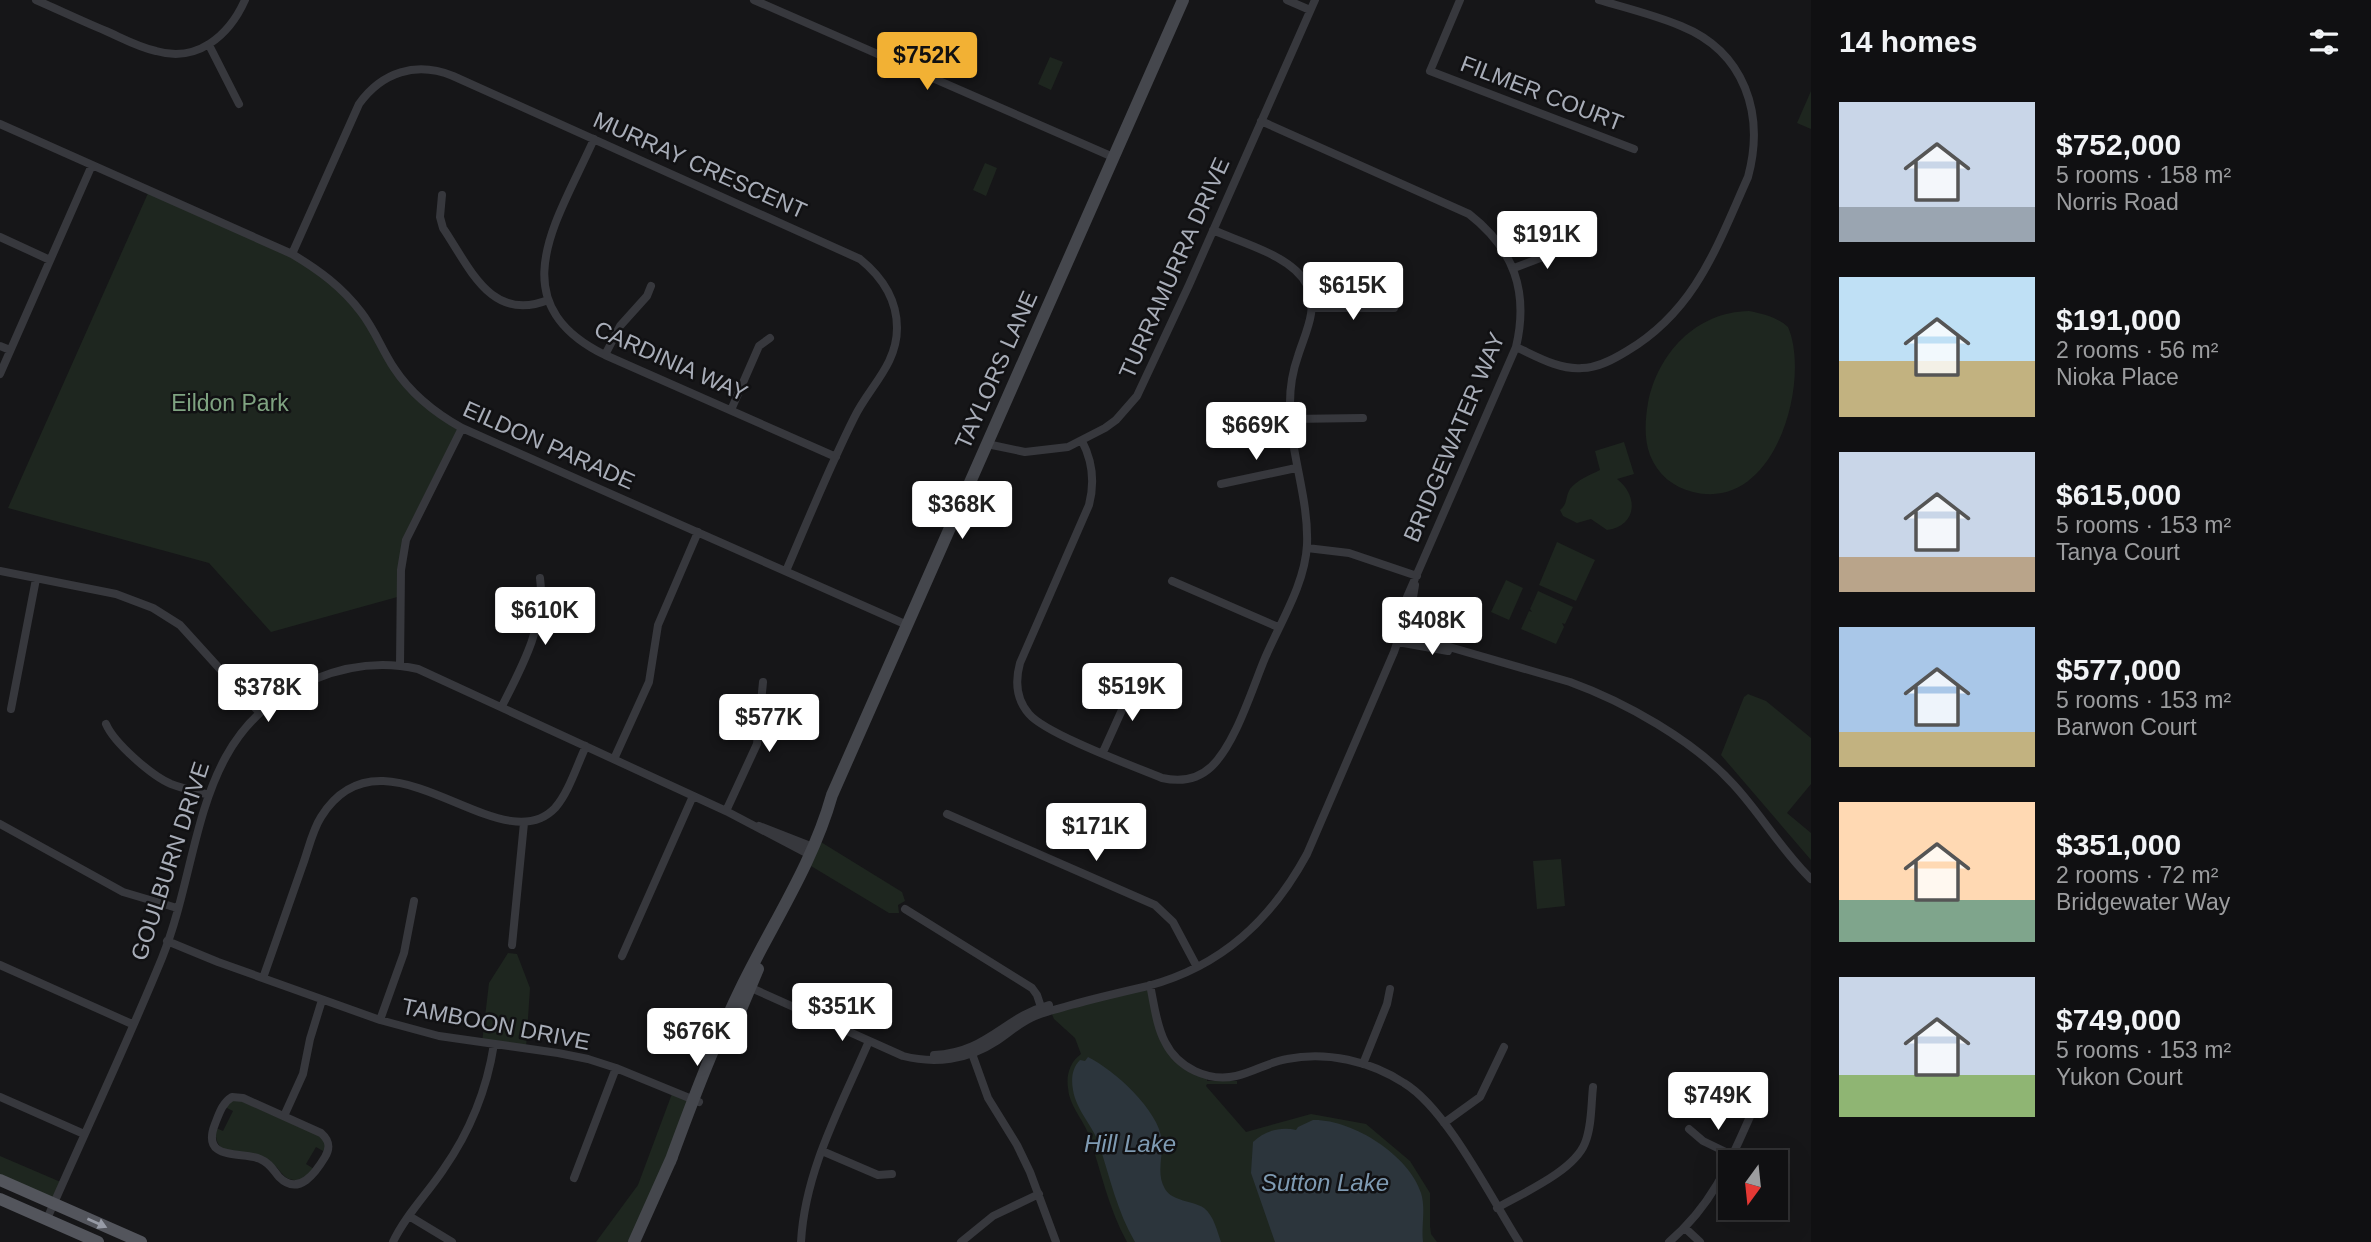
<!DOCTYPE html>
<html lang="en">
<head>
<meta charset="utf-8">
<style>
	:root { --surface:#101012; --page:#19191b; --text:#f1f3f6; --muted:#9c9d9f; --line:#303032; --accent:#f2b134 }
	body { margin:0; font-family:Arial,sans-serif; background:var(--page); color:var(--text); height:100vh; display:flex; flex-direction:column; font-size:26px; white-space:nowrap }
	* { box-sizing:border-box; margin:0 }
	p { font-size:23px; color:var(--muted) }
	.icon { flex:none; width:38px; height:38px; fill:none; stroke:currentColor; stroke-width:2; stroke-linecap:round; stroke-linejoin:round }
	.map { position:relative; flex:1; overflow:hidden }
	.details { display:flex; flex-direction:column; background:var(--surface); width:560px }
	.details>* { flex:none }
	.needle { width:46px; rotate:195deg }
	.controls { position:absolute; left:1718px; top:1150px; display:grid; gap:14px }
	.controls a { display:grid; place-items:center; width:70px; height:70px; border-radius:0px; background:var(--surface); box-shadow:0 7px 28px #0002,0 0 0 2px var(--line); font-size:35px }
	.price { position:absolute; translate:-50% -60px; padding:0 16px; border-radius:7px; background:#fff; color:#222; font-size:23px; line-height:46px; filter:drop-shadow(0 2px 4px #0008) }
	.price::after { content:''; position:absolute; left:50%; top:42px; width:21px; height:16px; margin-left:-10px; background:inherit; clip-path:polygon(0 0,100% 0,50% 100%) }
	.price.on { background:var(--accent); color:#111 }
	ul { padding:0; list-style:none }
	li { display:flex; align-items:center; gap:21px; height:175px; padding:0 28px }
	li span { display:grid; place-items:center; flex:none; width:196px; height:140px; border-radius:0px; color:#555 }
	li>.icon { margin-inline-start:auto }
	span .icon { width:84px; height:84px; fill:#fffc; stroke-width:1 }
	li b { font-size:30px }
	h2 { display:flex; justify-content:space-between; align-items:center; height:84px; padding:0 28px; font-size:30px }
	main { display:flex; flex:1; min-height:0 }
	.map>svg:first-child { display:block }
	.green { fill:#1e261f }
	.water { fill:#2c353c }
	.lines { fill:none; stroke-linecap:round; stroke-linejoin:round }
	.street { stroke:#37383d; stroke-width:8 }
	.secondary { stroke:#45474d; stroke-width:12 }
	.primary { stroke:#53555c; stroke-width:12 }
	.oneway { fill:#979ba6 }
	.labels { text-anchor:middle; dominant-baseline:central; stroke-width:5; stroke-linejoin:round; paint-order:stroke }
	.street-label { font-size:23px; fill:#a8adb8; stroke:#111113 }
	.park-label { font-size:23px; fill:#7fa381; stroke:#111113 }
	.water-label { font-size:24px; font-style:italic; fill:#7f9bb3; stroke:#111113 }
</style>
</head>
<body>
<main>
<div class="map">
<svg width="1811" height="1242" viewBox="0 0 1811 1242">
	<rect width="100%" height="100%" fill="#161618"/>
	<path class="green" d="M1050 57 1063 62 1051 90 1038 84Z
		M1811 91V129L1797 123Z
		M985 163 997 168 986 196 973 190Z
		M149 191 292 254 350 298 403 380 462 428 406 540 401 596 271 632 209 563 8 508Z
		M1749 311C1763 314 1777 317 1788 327 1811 380 1776 513 1693 492 1673 487 1658 475 1650 455 1644 439 1645 421 1648 403 1658 353 1696 312 1749 311Z
		M1624 442 1634 474 1617 479C1639 496 1637 526 1607 530L1591 519 1577 523 1563 516 1560 510C1568 504 1565 497 1570 489 1577 480 1590 475 1600 470L1595 451Z
		M1557 542 1595 560 1576 601 1539 585Z
		M1506 580 1523 588 1509 620 1491 612Z
		M1538 591 1573 607 1565 624 1562 623 1564 627 1556 644 1521 629 1529 611 1532 612 1530 609Z
		M1748 694 1766 701 1811 738V784L1787 813 1811 833V860L1721 755 1744 697Z
		M816 839 902 892 905 901 898 905 899 913H889L806 863Z
		M1561 859 1565 906 1537 909 1533 861Z
		M508 953 517 954 530 988 526 1048 482 1043 489 983Z
		M1150 985 1160 1028 1174 1055 1207 1076V1081H1237V1084H1207L1206 1086 1246 1132 1311 1114 1366 1124 1410 1161 1430 1193V1226L1431 1234 1437 1242H1127C1108 1208 1101 1170 1088 1133 1082 1118 1069 1105 1068 1088 1066 1075 1070 1062 1081 1054L1075 1038 1054 1019 1050 1010Z
		M673 1091 693 1099 634 1242H596L638 1185Z
		M238 1100 323 1137 326 1142 325 1152 316 1147 306 1164 314 1169C309 1175 303 1180 296 1180 283 1180 282 1171 274 1165 256 1150 212 1165 216 1128L223 1131 233 1111 225 1107 231 1101Z
		M0 1156 63 1183 54 1203 0 1180Z"/>
	<path class="water" d="M1088 1057C1114 1070 1159 1110 1162 1141 1163 1157 1156 1174 1165 1189 1173 1202 1192 1200 1204 1208 1214 1216 1217 1231 1221 1242H1135C1117 1211 1110 1178 1099 1144 1093 1126 1076 1110 1073 1090 1071 1079 1072 1068 1080 1060L1085 1061Z
		M1313 1120C1352 1119 1409 1155 1421 1193 1426 1209 1421 1226 1423 1242H1275L1251 1173 1253 1142C1264 1131 1281 1126 1296 1130L1298 1127Z"/>
	<g class="lines">
		<path class="street" d="M36 0C59 10 82 21 106 31 122 38 138 47 156 51 197 63 229 36 245 0
			M754 0 1113 157
			M1287 0 1310 10
			M1460 0 1430 71 1634 149
			M209 45 239 104
			M0 124 292 254C319 270 342 287 361 312 375 330 382 350 394 368 411 394 435 413 462 428L907 625
			M594 139C559 218 497 302 605 355L836 457
			M442 195 440 217 443 228C470 268 491 323 548 300
			M0 237 50 260
			M292 254 359 104C382 72 416 61 453 76L860 259C881 276 897 299 897 328 897 365 869 387 854 418 829 468 808 520 786 571
			M1514 268 1569 247
			M1313 308H1394
			M0 346 10 350
			M1516 347C1536 356 1559 370 1582 368 1598 368 1614 359 1627 351 1696 310 1717 246 1748 177 1765 114 1745 52 1681 26 1655 15 1626 8 1599 0
			M605 355 620 326 647 296 651 286
			M0 374 92 165
			M731 410 759 346 770 338
			M1290 419 1363 418
			M1082 441C1093 462 1095 482 1089 505L1020 663C1015 681 1016 699 1029 714 1046 734 1133 766 1162 778 1180 782 1197 780 1211 767 1235 745 1252 689 1265 658 1280 623 1305 584 1307 545 1309 497 1289 451 1290 403 1290 388 1293 370 1298 356 1305 333 1319 309 1307 285 1293 256 1242 243 1213 230
			M987 444 1025 452 1068 447 1105 428 1116 420 1137 396 1189 285 1315 0
			M1221 484 1296 468
			M1307 548 1349 553 1417 576
			M0 571 116 594 153 608 180 625 259 712
			M1172 581 1278 627
			M1402 632 1409 622 1415 585
			M1401 633 1570 682C1625 702 1693 740 1733 784 1761 814 1781 850 1811 879
			M1398 642 1448 651
			M400 665 401 570 406 540 462 428
			M502 706C522 667 546 623 540 578
			M11 709 36 579
			M106 724C114 743 152 776 171 784 184 789 197 791 209 795
			M1103 752 1135 681
			M614 759 649 682 658 625 698 532
			M726 811 757 744 763 682
			M947 814 1155 905 1173 922 1197 967
			M0 824 123 892 177 908
			M759 826 813 847
			M905 909 1032 988 1037 995 1042 1010
			M167 941 218 962 380 1020 439 1036 558 1053 588 1059 616 1068 699 1102
			M512 945 524 823
			M622 956 693 796
			M0 965 132 1024
			M263 978C276 941 289 904 302 867 308 851 312 831 321 817 384 716 500 866 555 808 569 792 577 765 586 746
			M1150 985C1154 1003 1156 1025 1165 1042 1178 1068 1208 1082 1236 1076 1254 1072 1269 1062 1287 1059 1327 1051 1370 1061 1404 1083 1447 1109 1491 1198 1519 1242
			M749 987 903 1056C934 1064 968 1060 995 1042 1009 1033 1020 1022 1035 1016 1046 1011 1059 1009 1071 1005 1096 998 1122 992 1148 986 1222 966 1271 920 1307 854L1394 652C1401 634 1402 616 1407 597L1516 347C1529 292 1514 249 1469 214L1261 121
			M380 1020 404 953 414 901
			M970 1048 988 1098 1017 1145 1030 1172 1056 1242
			M934 1055C987 1053 1004 1017 1049 1005
			M1363 1064 1387 1004 1390 989
			M0 1097 84 1134
			M232 1097 243 1098 321 1133C329 1140 331 1147 325 1157 316 1172 299 1197 279 1177 273 1170 270 1163 260 1159 243 1151 200 1162 215 1124 219 1114 222 1103 232 1097Z
			M284 1116 303 1074 310 1039 322 1000
			M1444 1123 1480 1097 1504 1047
			M1689 1129 1703 1141 1732 1155
			M822 1151 878 1175 892 1174
			M574 1178 616 1068
			M1497 1208C1523 1193 1574 1171 1585 1143 1592 1126 1591 1105 1593 1087
			M409 1216 452 1242
			M47 1219C85 1132 126 1046 162 958 204 854 192 727 315 679 349 665 382 661 418 669L726 811 810 855
			M1685 1228 1700 1242
			M393 1242C405 1216 427 1194 443 1170 469 1133 487 1089 494 1044
			M801 1242C805 1170 841 1106 869 1041
			M961 1242 993 1216 1039 1194
			M1669 1242C1715 1203 1732 1157 1756 1103"/>
		<path class="secondary" d="M731 1033 758 969
			M670 1162C692 1102 715 1041 743 984 774 921 813 863 832 795L1183 0
			M634 1242 672 1157"/>
		<path class="primary" d="M0 1180 141 1242
			M0 1199 98 1242"/>
	</g>
	<defs><path id="oneway-solid" d="M-6-.8H1V-3.2L6.5 0L1 3.2V.8H-6Z" transform="scale(1.75)"/></defs>
	<use class="oneway" href="#oneway-solid" transform="translate(97 1223) rotate(24)"/>
	<g class="labels">
		<g class="street-label">
			<text transform="translate(1542 93) rotate(21)">FILMER COURT</text>
			<text transform="translate(700 165) rotate(24)">MURRAY CRESCENT</text>
			<text transform="translate(1174 268) rotate(-66)">TURRAMURRA DRIVE</text>
			<text transform="translate(671 361) rotate(24)">CARDINIA WAY</text>
			<text transform="translate(996 370) rotate(-66)">TAYLORS LANE</text>
			<text transform="translate(1454 437) rotate(-67)">BRIDGEWATER WAY</text>
			<text transform="translate(549 445) rotate(24)">EILDON PARADE</text>
			<text transform="translate(170 861) rotate(-72)">GOULBURN DRIVE</text>
			<text transform="translate(496 1024) rotate(11)">TAMBOON DRIVE</text>
		</g>
		<g class="park-label">
			<text x="230" y="403">Eildon Park</text>
		</g>
		<g class="water-label">
			<text x="1130" y="1143">Hill Lake</text>
			<text x="1325" y="1182">Sutton Lake</text>
		</g>
	</g>
</svg>
<div class="controls">
<a><svg class="needle" viewBox="-14 -14 28 28"><path d="M0-13l5 13h-10z" fill="#e53935"/><path d="M0 13l5-13h-10z" fill="#9c9d9f"/></svg></a>
</div>
<b class="price on" style="left:927px;top:92px">$752K</b>
<b class="price" style="left:1547px;top:271px">$191K</b>
<b class="price" style="left:1353px;top:322px">$615K</b>
<b class="price" style="left:1256px;top:462px">$669K</b>
<b class="price" style="left:962px;top:541px">$368K</b>
<b class="price" style="left:545px;top:647px">$610K</b>
<b class="price" style="left:1432px;top:657px">$408K</b>
<b class="price" style="left:1132px;top:723px">$519K</b>
<b class="price" style="left:268px;top:724px">$378K</b>
<b class="price" style="left:769px;top:754px">$577K</b>
<b class="price" style="left:1096px;top:863px">$171K</b>
<b class="price" style="left:842px;top:1043px">$351K</b>
<b class="price" style="left:697px;top:1068px">$676K</b>
<b class="price" style="left:1718px;top:1132px">$749K</b>
</div>
<section class="details">
<h2>14 homes<svg class="icon" aria-label="filters" viewBox="0 0 24 24"><path d="M4 7h16M4 17h16"/><circle cx="9" cy="7" r="2"/><circle cx="15" cy="17" r="2"/></svg></h2>
<ul>
<li><span style="background:linear-gradient(#c9d6e8 75%,#9aa5b1 0)"><svg class="icon" aria-label="home" viewBox="0 0 24 24"><path d="M3 11l9-7 9 7M6 9v11h12V9"/></svg></span><div><b>$752,000</b><p>5 rooms · 158 m²</p><p>Norris Road</p></div></li>
<li><span style="background:linear-gradient(#bfe0f5 60%,#c2b280 0)"><svg class="icon" aria-label="home" viewBox="0 0 24 24"><path d="M3 11l9-7 9 7M6 9v11h12V9"/></svg></span><div><b>$191,000</b><p>2 rooms · 56 m²</p><p>Nioka Place</p></div></li>
<li><span style="background:linear-gradient(#c9d6e8 75%,#b9a48a 0)"><svg class="icon" aria-label="home" viewBox="0 0 24 24"><path d="M3 11l9-7 9 7M6 9v11h12V9"/></svg></span><div><b>$615,000</b><p>5 rooms · 153 m²</p><p>Tanya Court</p></div></li>
<li><span style="background:linear-gradient(#a9c7e8 75%,#c2b280 0)"><svg class="icon" aria-label="home" viewBox="0 0 24 24"><path d="M3 11l9-7 9 7M6 9v11h12V9"/></svg></span><div><b>$577,000</b><p>5 rooms · 153 m²</p><p>Barwon Court</p></div></li>
<li><span style="background:linear-gradient(#ffd9b3 70%,#7fa58c 0)"><svg class="icon" aria-label="home" viewBox="0 0 24 24"><path d="M3 11l9-7 9 7M6 9v11h12V9"/></svg></span><div><b>$351,000</b><p>2 rooms · 72 m²</p><p>Bridgewater Way</p></div></li>
<li><span style="background:linear-gradient(#c9d6e8 70%,#8fb573 0)"><svg class="icon" aria-label="home" viewBox="0 0 24 24"><path d="M3 11l9-7 9 7M6 9v11h12V9"/></svg></span><div><b>$749,000</b><p>5 rooms · 153 m²</p><p>Yukon Court</p></div></li>
</ul>
</section>
</main>
</body>
</html>
